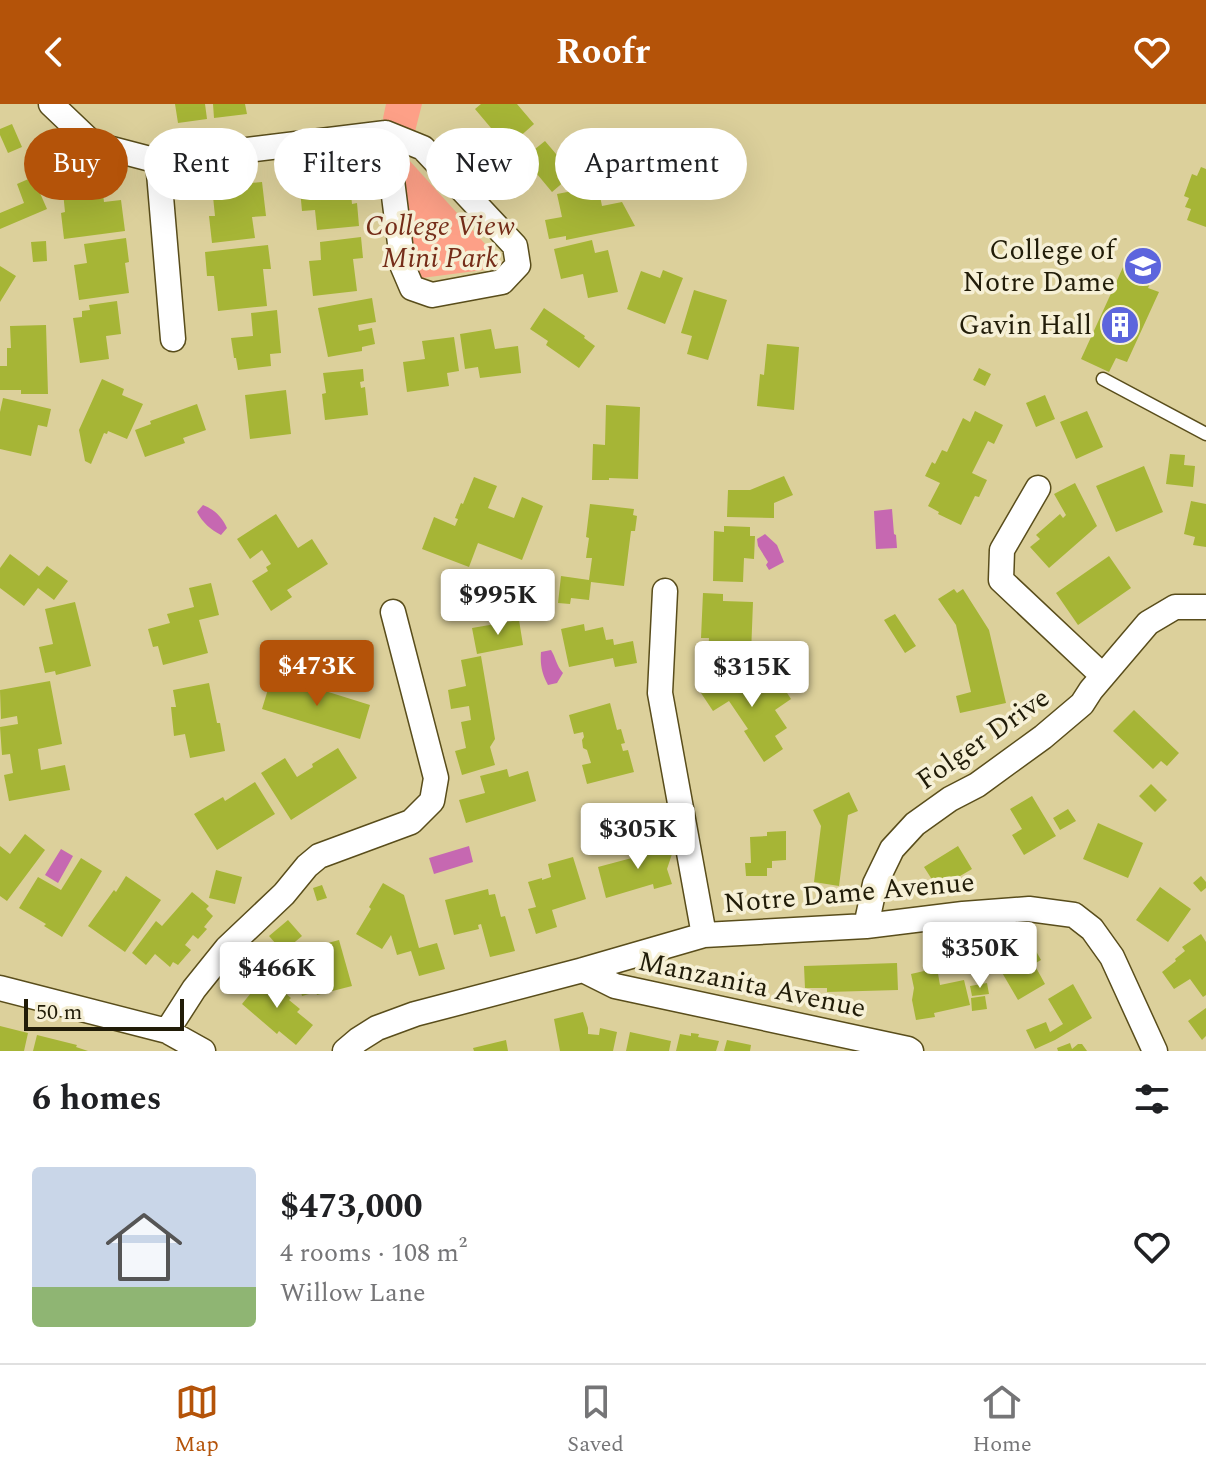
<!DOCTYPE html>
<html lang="en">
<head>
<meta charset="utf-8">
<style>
	:root { --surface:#fff; --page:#f6f6f6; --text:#202124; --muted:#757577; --line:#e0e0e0; --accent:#b45309 }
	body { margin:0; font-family:Spectral,serif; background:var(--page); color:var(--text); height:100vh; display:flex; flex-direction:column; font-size:30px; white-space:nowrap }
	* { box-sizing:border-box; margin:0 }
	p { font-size:26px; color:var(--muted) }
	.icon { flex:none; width:44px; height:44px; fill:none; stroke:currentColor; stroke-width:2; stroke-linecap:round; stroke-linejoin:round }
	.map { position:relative; height:947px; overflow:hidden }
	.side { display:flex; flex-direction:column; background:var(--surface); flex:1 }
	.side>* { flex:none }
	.banner { position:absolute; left:24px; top:24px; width:800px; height:72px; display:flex; gap:16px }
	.scale { position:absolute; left:24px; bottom:20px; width:160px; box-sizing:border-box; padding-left:8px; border:4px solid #211c08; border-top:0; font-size:22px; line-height:28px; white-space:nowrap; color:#211c08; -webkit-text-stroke:6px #f6f0d6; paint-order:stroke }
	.price { position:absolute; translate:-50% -68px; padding:0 18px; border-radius:8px; background:#fff; color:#222; font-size:26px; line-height:52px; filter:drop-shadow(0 2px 4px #0008) }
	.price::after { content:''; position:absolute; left:50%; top:48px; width:24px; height:18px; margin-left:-12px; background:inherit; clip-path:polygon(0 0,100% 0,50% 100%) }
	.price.selected { background:var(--accent); color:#fff }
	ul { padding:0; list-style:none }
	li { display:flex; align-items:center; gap:24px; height:200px; padding:0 32px }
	li span { display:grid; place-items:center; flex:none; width:224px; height:160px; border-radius:8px; color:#555 }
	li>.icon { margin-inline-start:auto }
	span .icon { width:96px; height:96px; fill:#fffc; stroke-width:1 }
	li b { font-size:34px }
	h2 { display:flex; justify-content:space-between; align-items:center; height:96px; padding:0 32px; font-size:34px }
	.pill { padding:0 28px; border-radius:36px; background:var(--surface); box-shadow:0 8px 32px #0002; font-size:28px; line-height:72px }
	.pill.selected { background:var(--accent); color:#fff }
	header { display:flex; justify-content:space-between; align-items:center; height:104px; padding:0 32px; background:var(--accent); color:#fff; font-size:36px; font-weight:700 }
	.menu { display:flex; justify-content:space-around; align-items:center; height:112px; border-top:2px solid var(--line); background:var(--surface); font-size:22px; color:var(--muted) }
	.menu a { display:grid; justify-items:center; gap:4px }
	.menu .selected { color:var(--accent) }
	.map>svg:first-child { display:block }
	.green { fill:#fda087 }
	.water { fill:#c668b1 }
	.building { fill:#a6b536 }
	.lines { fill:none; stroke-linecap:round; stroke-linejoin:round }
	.lane-casing { stroke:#594d1b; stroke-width:15 }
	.street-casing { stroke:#594d1b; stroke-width:27 }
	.lane { stroke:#fff; stroke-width:12 }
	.street { stroke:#fff; stroke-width:24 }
	.labels { text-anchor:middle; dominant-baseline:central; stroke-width:7; stroke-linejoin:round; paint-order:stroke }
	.park-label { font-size:28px; font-style:italic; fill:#752d19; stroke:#f6f0d6 }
	.poi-label { font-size:28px; fill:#211c08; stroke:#f6f0d6; text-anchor:end }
	.street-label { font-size:28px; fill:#211c08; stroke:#f6f0d6 }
</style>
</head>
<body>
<header><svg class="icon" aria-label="back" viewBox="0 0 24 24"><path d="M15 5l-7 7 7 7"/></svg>Roofr<svg class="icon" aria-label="heart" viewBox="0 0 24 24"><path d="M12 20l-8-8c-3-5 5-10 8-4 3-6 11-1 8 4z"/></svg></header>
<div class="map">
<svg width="1206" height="947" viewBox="0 0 1206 947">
	<rect width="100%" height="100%" fill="#dcd09b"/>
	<path class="green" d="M386 0H422L408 55 506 163 414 175 383 14Z"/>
	<path class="water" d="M203 401C215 406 222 413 227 424L221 431C210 425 203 419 197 408Z
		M892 405 894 430 896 431 897 444 876 445 874 407Z
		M765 430 777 441 784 458 769 466 766 461 768 458 758 442 757 435Z
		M551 546C556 554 556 561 563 569L557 579 548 581C542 570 540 561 541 548Z
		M469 742 473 758 434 770 429 754Z
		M61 745 73 752 58 779 45 771Z"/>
	<path class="building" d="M175 0H205L207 15 178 19Z
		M213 0H245L247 10 214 14Z
		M481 0H517L534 20 491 58 475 39 491 24 475 5Z
		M12 20 22 43 8 49 0 31V25Z
		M527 36 535 45 545 37 573 70 552 88 537 70 521 83 501 59Z
		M1201 63 1206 65V123L1187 116 1191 105 1185 103 1189 94 1184 92 1192 70 1197 72Z
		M349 70 352 100 357 99 359 122 317 126 315 106 302 107 299 75Z
		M33 73 47 105 0 125V109L24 99 17 80Z
		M262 78 266 112 252 113 255 134 212 139 209 112H215L212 83Z
		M598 82 602 102 622 98 635 122 566 136V132L549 135 545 116 562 113 557 90Z
		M102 83 104 98 121 96 125 127 64 135 61 109 65 108 63 88Z
		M361 133 363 154 353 155 357 187 313 192 309 157 321 156 320 138Z
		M126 134 129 158 125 159 129 189 79 196 74 161 87 159 84 140Z
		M592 136 595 149 608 146 618 188 588 194 583 170 561 175 554 145Z
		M46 137 47 157 33 158 31 138Z
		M268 141 271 165H263L267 202 218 207 214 172H207L205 148Z
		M1124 161 1152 175 1148 184 1159 188 1127 258 1116 254 1109 268 1081 255Z
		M0 162 16 172 0 198Z
		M663 166 683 174 665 220 627 205 641 167 660 174Z
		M694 186 727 196 708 256 687 250 692 232 681 229Z
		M372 194 376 218 358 221 359 227 372 224 375 240 362 243V247L328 253 318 204Z
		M117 197 121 230 106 232 109 255 80 259 73 214 82 213V207L90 206 89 201Z
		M544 204 585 232 584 234 595 242 579 264 546 241 548 237 530 225Z
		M277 206 281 249 270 250 271 262 238 266 236 254H234L231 234 253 232 251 209Z
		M46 221 48 290H21V286H0V262H7V244H11L10 222Z
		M491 225 495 245 518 242 521 269 480 274 478 263 465 265 460 230Z
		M454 233 459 267 447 269 449 282 407 288 403 258 425 255 422 237Z
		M767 240 799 243 794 306 757 302 760 270 764 271Z
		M979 264 991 270 985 282 973 276Z
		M363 265 364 277 360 278 361 284 365 283 368 311 325 316 322 290 326 289 323 269Z
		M102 275 124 285 122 291 143 300 127 335 108 327 107 330 104 329 91 360 85 357 79 326Z
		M286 286 291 330 250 335 245 291Z
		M1045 291 1055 315 1036 323 1026 299Z
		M3 294 51 305 47 323 38 321 31 352 0 345V308Z
		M197 300 206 326 183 334 185 339 145 353 135 326 151 320 150 317Z
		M606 301 640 303 638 375 609 374V376H592L593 340 605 341Z
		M975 307 1003 321 994 340 988 337 972 369 987 376 979 393 975 392 961 421 938 410 939 408 928 402 940 379 925 372 932 358 935 360 942 346 947 348 963 314 970 318Z
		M1087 307 1103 343 1076 355 1060 318Z
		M1170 350 1185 351 1184 361 1195 362 1193 383 1166 380Z
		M1144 362 1163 408 1116 428 1096 382Z
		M784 372 793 391 774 399V414L727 413 728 386H750Z
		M474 373 497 382 488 404 514 414 522 393 543 402 522 456 478 439 469 463 422 445 434 413 455 422 458 415 455 414 461 399 463 400Z
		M1075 379 1097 422 1049 464 1030 443 1040 435 1036 431 1060 410 1063 414 1066 411 1054 390Z
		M1191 397 1206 400V443L1193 441 1195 433 1184 430Z
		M590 400 634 405 633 411 637 412 635 427H631L624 482 591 478 589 496 571 494 570 500 558 499 561 472 589 476 592 454H586L589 434 586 433Z
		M276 410 298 444 312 435 328 460 287 486 292 493 271 507 252 477 268 467 266 463 271 460 262 446 250 455 237 435Z
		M724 422 750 423V432H755L754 455 744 454 743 478 713 477 714 427 724 428Z
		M10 450 39 472 47 462 68 477 54 496 38 484 24 502 0 484V464Z
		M1109 452 1131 484 1078 521 1056 489Z
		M211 479 219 511 199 516 208 549 163 561 158 542 153 543 148 525 170 519 167 510 194 503 189 484Z
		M954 485 957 489 963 485 989 526 1006 599 960 609 956 592 971 588 956 521 938 495Z
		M703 489 723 490V497L753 498 751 550 708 548 709 534H701Z
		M75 498 91 562 56 571 55 567 45 569 39 543 53 540 45 505Z
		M895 510 916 542 905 549 884 516Z
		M519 516 523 541 477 550 472 524Z
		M584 520 585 527 603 523 606 536 613 535 614 541 633 537 637 559 615 563 613 554 569 563 561 525Z
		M481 552 495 635 490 643 495 661 462 671 455 647 466 644 461 618 471 616 469 602 451 605 448 586 466 582 461 556Z
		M728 567 735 577 745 571 756 589 778 575 791 595 775 606 787 624 775 632 783 645 764 658 744 627 748 625 729 597 713 607 699 586Z
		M290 576 370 601 360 635 262 605 269 582Z
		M50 577 62 640 38 645 41 666 65 661 70 686 9 697 4 671 13 669 10 650 2 651 0 623 18 620 17 612 1 615 0 586Z
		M209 579 217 619H220L225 647 190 654 185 630 174 632 171 603H176L173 586Z
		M610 599 617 626 621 625 625 639 621 640 623 647 628 646 634 668 587 680 582 661 591 659 587 646 583 644 582 636 584 633 583 628 574 630 569 611Z
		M1134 606 1179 649 1167 662 1161 657 1153 665 1113 627Z
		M338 644 357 674 291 716 261 669 285 654 297 673 313 663 312 660Z
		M507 665 509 673 528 667 536 697 466 719 459 696 485 689 480 672Z
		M255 678 275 710 217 746 194 710 223 693 225 697Z
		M1151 680 1167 696 1155 708 1139 692Z
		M849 688 858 707 848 711 839 782 814 778 821 722 813 706Z
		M1032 692 1056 732 1024 751 1012 731 1022 725 1010 705Z
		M1068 705 1076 717 1060 726 1053 714Z
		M1098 719 1143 739 1128 774 1083 755Z
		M786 727V756L772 757V764H767V772H746L745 759H751L750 733 767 732V728Z
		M25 730 45 746 7 797 0 792V742L10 750Z
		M648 736 674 744 667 765 672 780 654 785 653 780 606 794 598 763 643 751Z
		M958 742 972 765 938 785 924 763Z
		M573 753 586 795 552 806 557 823 536 830 528 805 536 803 528 778 542 774V776L551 773 548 760Z
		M81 754 102 767 62 833 44 822 46 820 19 804 38 773 61 786Z
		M216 766 242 773 235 800 209 794Z
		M126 772 161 796 125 848 88 822 114 786 116 788Z
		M1201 772 1206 778V784L1201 788 1193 779Z
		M383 779 404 791 419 844 437 839 445 865 419 872 411 847 397 851 391 831 382 845 356 830 371 805 369 803Z
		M322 781 327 794 317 797 313 784Z
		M1160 783 1191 805 1168 838 1136 816Z
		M488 785 489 791 495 790 501 813 505 812 515 847 490 853 481 820 478 821 479 825 454 831 445 796Z
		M192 788 209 802 206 805 213 812 204 823 207 825 198 835 193 831 185 841 191 846 178 861 173 858 170 863 155 850 146 861 132 849 156 817 162 822Z
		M288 816 302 832 283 848 269 832Z
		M1201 830 1206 838V891L1203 893 1190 875 1174 885 1162 868 1176 857 1175 855 1185 847 1182 843Z
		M339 836 352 882 317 891 316 888 302 892 291 849 307 845 311 858 328 853 324 840Z
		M1032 840 1041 856 1034 860 1045 880 1018 896 997 860Z
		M897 859 898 886 827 888V884H805L804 862Z
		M937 864 940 881 964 876 970 901 934 909 935 913 916 916 912 896 914 884 911 870Z
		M268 868 281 879 278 883 291 894 289 896 300 905 297 908 313 921 296 941 279 927 277 930 242 900Z
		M987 879 989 890 972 892 970 882Z
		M1073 880 1092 914 1055 936 1035 945 1026 926 1046 918 1050 928 1063 920 1048 895Z
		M985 892 987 905 972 907 971 894Z
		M1206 904V932L1202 936 1188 917Z
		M583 908 588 924V930L599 931 600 924 617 928 613 947H560L554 915Z
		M0 922 28 929 24 947H0Z
		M630 928 671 937 669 947H626Z
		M691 929 699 930 698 933 719 937 716 947H676L680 930 691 932Z
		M37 931 77 941 76 943 88 947H33Z
		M506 936 508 947H474L473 944Z
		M727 936 751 941 750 947H724Z
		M1070 939 1072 945 1078 940H1082L1087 947H1058L1057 944Z"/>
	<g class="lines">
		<g class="lane-casing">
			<path id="lane" d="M1103 275 1206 330"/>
		</g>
		<g class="street-casing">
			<path id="street" d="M51 0 93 40 158 57 386 29
				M386 29 423 44 515 142 518 161 502 178 432 191 412 184 403 163Z
				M158 57 173 235
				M1038 384 1002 446 1001 476 1103 572
				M665 487 660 589 704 831
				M866 822 875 780 892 745 915 720 950 695 977 681 1043 633 1082 600 1091 586 1148 519 1175 503H1206
				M583 866 615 882 908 945 911 947
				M0 884 167 927 203 947
				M167 927 194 885 227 844 284 790 307 762 319 752 411 718 432 697 436 674 393 508
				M345 947 358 936 377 924 415 910 583 866 704 831 866 822 963 810 1029 805 1074 811 1092 825 1112 853 1155 947"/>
		</g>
		<use href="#lane" class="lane"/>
		<use href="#street" class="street"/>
	</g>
	<defs>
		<g id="university-disc" transform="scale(2)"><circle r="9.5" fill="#5d65dd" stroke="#f6f0d6"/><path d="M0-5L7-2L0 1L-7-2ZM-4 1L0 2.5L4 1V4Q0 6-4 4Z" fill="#fff"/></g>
		<g id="building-disc" transform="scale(2)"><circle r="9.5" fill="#5d65dd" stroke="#f6f0d6"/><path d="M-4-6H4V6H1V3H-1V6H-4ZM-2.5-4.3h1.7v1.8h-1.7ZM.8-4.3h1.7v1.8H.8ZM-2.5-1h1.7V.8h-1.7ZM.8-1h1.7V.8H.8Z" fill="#fff"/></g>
	</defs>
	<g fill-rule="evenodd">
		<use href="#university-disc" x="1143" y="162"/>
		<use href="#building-disc" x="1120" y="221"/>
	</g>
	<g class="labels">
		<g class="park-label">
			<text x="440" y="122">College View<tspan x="440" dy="32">Mini Park</tspan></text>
		</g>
		<g class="poi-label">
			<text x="1115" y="146">College of<tspan x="1115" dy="32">Notre Dame</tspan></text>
			<text x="1092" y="221">Gavin Hall</text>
		</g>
		<g class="street-label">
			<text transform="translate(983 635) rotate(-35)">Folger Drive</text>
			<text transform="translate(849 789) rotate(-5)">Notre Dame Avenue</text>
			<text transform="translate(752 881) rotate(12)">Manzanita Avenue</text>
		</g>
	</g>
</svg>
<div class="scale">50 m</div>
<b class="price" style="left:498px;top:533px">$995K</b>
<b class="price selected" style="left:317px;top:604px">$473K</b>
<b class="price" style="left:752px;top:605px">$315K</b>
<b class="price" style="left:638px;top:767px">$305K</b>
<b class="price" style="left:980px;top:886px">$350K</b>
<b class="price" style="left:277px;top:906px">$466K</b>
<div class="banner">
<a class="pill selected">Buy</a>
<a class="pill">Rent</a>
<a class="pill">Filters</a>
<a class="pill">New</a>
<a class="pill">Apartment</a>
</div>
</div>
<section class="side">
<h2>6 homes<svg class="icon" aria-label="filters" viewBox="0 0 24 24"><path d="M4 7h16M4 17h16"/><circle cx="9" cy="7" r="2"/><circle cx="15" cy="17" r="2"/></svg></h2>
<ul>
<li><span style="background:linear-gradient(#c9d6e8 75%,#8fb573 0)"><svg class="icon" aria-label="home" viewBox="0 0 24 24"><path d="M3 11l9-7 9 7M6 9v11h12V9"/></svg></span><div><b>$473,000</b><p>4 rooms · 108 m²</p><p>Willow Lane</p></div><svg class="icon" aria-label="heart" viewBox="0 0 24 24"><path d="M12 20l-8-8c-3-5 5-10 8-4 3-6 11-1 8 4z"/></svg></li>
</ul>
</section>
<nav class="menu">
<a class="selected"><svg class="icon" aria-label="map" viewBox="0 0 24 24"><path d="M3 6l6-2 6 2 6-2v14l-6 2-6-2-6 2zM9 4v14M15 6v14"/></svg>Map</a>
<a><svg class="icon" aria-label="saved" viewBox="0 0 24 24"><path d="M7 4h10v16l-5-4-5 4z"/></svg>Saved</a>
<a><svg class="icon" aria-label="home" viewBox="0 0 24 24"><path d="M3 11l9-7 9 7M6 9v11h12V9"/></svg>Home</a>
</nav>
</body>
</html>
